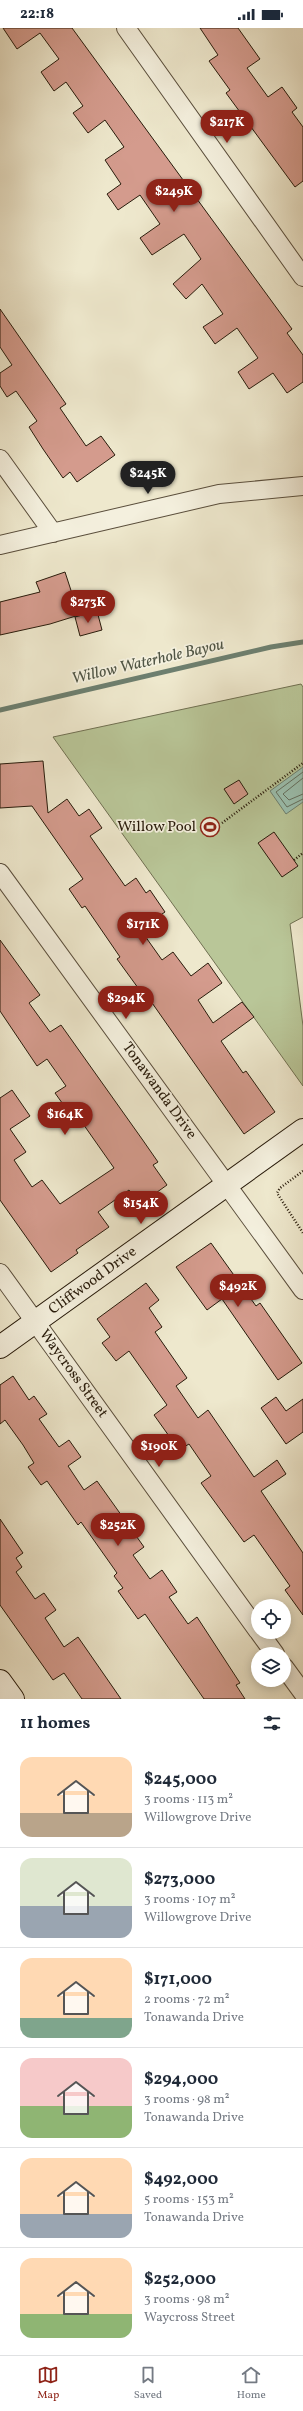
<!DOCTYPE html>
<html lang="en">
<head>
<meta charset="utf-8">
<style>
	:root { --surface:#fff; --page:#f2f2f3; --text:#1f2937; --muted:#747a83; --line:#e0e1e3; --accent:#8f2418 }
	body { margin:0; font-family:Vollkorn,serif; background:var(--page); color:var(--text); height:100vh; display:flex; flex-direction:column; font-size:15px; white-space:nowrap }
	* { box-sizing:border-box; margin:0 }
	p { font-size:13px; color:var(--muted) }
	.icon { flex:none; width:22px; height:22px; fill:none; stroke:currentColor; stroke-width:2; stroke-linecap:round; stroke-linejoin:round }
	.map { position:relative; height:1671px; overflow:hidden }
	.details { display:flex; flex-direction:column; background:var(--surface); flex:1 }
	.details>* { flex:none }
	.controls { position:absolute; left:251px; top:1571px; display:grid; gap:8px }
	.controls a { display:grid; place-items:center; width:40px; height:40px; border-radius:50%; background:var(--surface); box-shadow:0 2px 10px #0003; font-size:20px }
	.price { position:absolute; translate:-50% -34px; padding:0 9px; border-radius:14px; background:var(--accent); color:#fff; font-size:13px; line-height:26px; filter:drop-shadow(0 1px 2px #0008) }
	.price::after { content:''; position:absolute; left:50%; top:24px; width:12px; height:9px; margin-left:-6px; background:inherit; clip-path:polygon(0 0,100% 0,50% 100%) }
	.price.on { background:#222; color:#fff }
	ul { padding:0; list-style:none }
	li { display:flex; align-items:center; gap:12px; height:100px; padding:0 20px }
	li+li { border-top:1px solid var(--line) }
	li span { display:grid; place-items:center; flex:none; width:112px; height:80px; border-radius:12px; color:#555 }
	li>.icon { margin-inline-start:auto }
	span .icon { width:48px; height:48px; fill:#fffc; stroke-width:1 }
	li b { font-size:17px }
	h2 { display:flex; justify-content:space-between; align-items:center; height:48px; padding:0 20px; font-size:17px }
	.status { display:flex; justify-content:space-between; align-items:center; height:28px; padding:0 20px; background:var(--surface); direction:ltr }
	.status svg { height:11px; fill:currentColor }
	.tabs { display:flex; justify-content:space-around; align-items:center; height:56px; border-top:1px solid var(--line); background:var(--surface); font-size:11px; color:var(--muted) }
	.tabs a { display:grid; justify-items:center; gap:2px }
	.tabs .on { color:var(--accent) }
	.map>svg:first-child { display:block }
	.green { fill:#b9c698; stroke:#707052 }
	.water { fill:#9bc1b1; stroke:#6d7f6f }
	.lines { fill:none; stroke-linecap:round; stroke-linejoin:round }
	.shore { stroke:#626e5e; stroke-width:1 }
	.stream { stroke:#6d7f6f; stroke-width:5 }
	.building { fill:#d49b8d; stroke:#281b0b }
	.street-casing { stroke:#5a4e3c; stroke-width:20 }
	.secondary-casing { stroke:#281b0b; stroke-width:24 }
	.path { stroke:#281b0b; stroke-width:2.5; stroke-dasharray:1 2; stroke-linecap:butt }
	.street { stroke:#f4f0de; stroke-width:18 }
	.secondary { stroke:#f4f0de; stroke-width:22 }
	.labels { text-anchor:middle; dominant-baseline:central; stroke-width:3.5; stroke-linejoin:round; paint-order:stroke }
	.poi-label { font-size:15px; fill:#281b0b; stroke:#f4f0de; text-anchor:end }
	.street-label { font-size:15px; fill:#281b0b; stroke:#f4f0de }
	.water-label { font-size:16px; font-style:italic; fill:#505545; stroke:#f4f0de }
</style>
</head>
<body>
<div class="status"><b>22:18</b><svg viewBox="0 0 49 12"><path d="M0 12V9h3v3zM5 12V6h3v6zM10 12V3h3v9zM15 12V0h3v12zM26 1h20v11H26zM47 4h2v5h-2z"/></svg></div>
<div class="map">
<svg width="303" height="1671" viewBox="0 0 303 1671">
	<rect width="100%" height="100%" fill="#eee8cd"/>
	<filter id="stains"><feTurbulence type="fractalNoise" baseFrequency=".005" numOctaves="4"/><feColorMatrix values="0 0 0 0 .2 0 0 0 0 .09 0 0 0 0 .02 0 0 0 .5 -.17"/></filter>
	<radialGradient id="worn" r=".72"><stop offset=".6" stop-color="#630" stop-opacity="0"/><stop offset="1" stop-color="#630" stop-opacity=".3"/></radialGradient>
	<path class="green" d="M301 656 303 659V889L290 896 303 998V1058L53 709Z"/>
	<path class="water" d="M303 739V774L286 786 270 763Z"/>
	<g class="lines">
		<path class="shore" d="M303 744 276 764 287 779 303 771
			M303 750 283 766 289 772 303 766"/>
		<path class="stream" d="M0 682 271 619 303 614"/>
	</g>
	<path class="building" d="M3 0H72L292 301 287 305 303 327V354L287 365 273 345 249 361 238 344 258 330 237 300 215 316 203 299 223 286 202 256 186 271 173 256 201 231 184 206 152 227 140 210 160 196 140 167 118 182 107 166 121 156 105 132 124 119 105 92 88 105 73 85 83 78 66 54 54 63 41 44 59 31 40 5 17 21Z
		M200 0H238L260 31 247 40 268 69 282 59 297 80 292 84 303 99V153L295 159 226 65 230 62 209 33 218 27Z
		M0 281 66 376 60 380 86 418 101 408 115 427 77 454 70 444 63 450 43 421 29 399 37 393 16 363 7 369 0 358V345L12 337 0 319Z
		M65 544 79 587 50 596 0 607V574L40 564 36 554Z
		M97 583 102 602 80 608 75 589Z
		M43 733 48 785 67 771 79 788 89 781 102 800 90 808 125 858 136 850 146 865 150 862 165 884 140 901 162 932 173 924 191 948 208 935 222 955 198 972 213 995 242 974 254 989 221 1013 243 1045 246 1043 275 1084 244 1106 143 962 141 964 117 931 120 929 85 878 82 880 69 861 83 851 32 778 0 780V736Z
		M239 752 248 766 234 776 224 761Z
		M274 804 298 838 282 849 258 815Z
		M0 912 40 967 29 975 50 1004 61 997 142 1111 158 1134 153 1137 167 1157 139 1177 129 1162 98 1184 109 1199 76 1222 78 1225 51 1244 0 1172V1070L12 1062 30 1088 10 1101 26 1124 14 1132 32 1159 42 1152 60 1176 114 1140 74 1083 70 1086 55 1065 66 1058 47 1031 37 1038 0 983Z
		M211 1215 256 1278 260 1275 302 1335 278 1352 222 1271 207 1282 176 1239Z
		M146 1255 159 1272 149 1280 162 1299 155 1304 187 1350 176 1358 198 1390 208 1382 254 1449 277 1432 286 1446 261 1463 303 1525V1587L285 1562 290 1558 254 1507 244 1514 201 1455 211 1448 189 1416 179 1422 154 1387 167 1377 129 1323 116 1333 102 1315 110 1309 97 1291Z
		M13 1348 29 1372 34 1368 47 1386 39 1391 59 1419 69 1412 81 1429 68 1438 84 1462 97 1453 144 1519 133 1527 150 1551 162 1542 177 1564 169 1569 188 1596 197 1589 240 1655 236 1657 245 1671H204L145 1586 138 1591 118 1563 123 1560 114 1548 117 1545 81 1494 78 1497 47 1453 41 1457 28 1439 34 1435 23 1417 5 1392 0 1396V1357Z
		M276 1369 286 1383 303 1371V1404L286 1416 261 1380Z
		M0 1491 23 1525 16 1530 22 1539 16 1544 35 1571 44 1565 56 1582 45 1590 64 1619 78 1609 121 1671H82L64 1645 53 1652 0 1577Z"/>
	<g class="lines">
		<g class="street-casing">
			<path id="street" d="M126 0 303 249
				M0 431 53 505
				M0 517 219 466 303 458
				M0 845 303 1262
				M0 1245 258 1603
				M259 1604 275 1626
				M284 1639 303 1665"/>
		</g>
		<g class="secondary-casing">
			<path id="secondary" d="M0 1319 303 1102
				M0 1653 13 1671"/>
		</g>
		<path class="path" d="M222 795 303 735
			M294 832 303 825
			M303 1143 280 1160 277 1165 303 1205"/>
		<use href="#street" class="street"/>
		<use href="#secondary" class="secondary"/>
	</g>
	<defs>
		<g id="stadium-ring" transform="scale(1)"><circle r="9.5" fill="#f4f0de" stroke="#8f2418" stroke-width="1.5"/><path d="M0-5a6.5 5 0 1 0 0 10a6.5 5 0 1 0 0-10ZM-3.5-1.8h7v3.6h-7Z" fill="#8f2418"/></g>
	</defs>
	<g fill-rule="evenodd">
		<use href="#stadium-ring" x="210" y="799"/>
	</g>
	<g class="labels">
		<g class="poi-label">
			<text x="196" y="799">Willow Pool</text>
		</g>
		<g class="street-label">
			<text transform="translate(159 1063) rotate(54)">Tonawanda Drive</text>
			<text transform="translate(93 1253) rotate(-36)">Cliffwood Drive</text>
			<text transform="translate(73 1346) rotate(54)">Waycross Street</text>
		</g>
		<g class="water-label">
			<text transform="translate(148 634) rotate(-13)">Willow Waterhole Bayou</text>
		</g>
	</g>
	<rect width="100%" height="100%" filter="url(#stains)"/>
	<rect width="100%" height="100%" fill="url(#worn)"/>
</svg>
<div class="controls">
<a><svg class="icon" aria-label="locate" viewBox="0 0 24 24"><circle cx="12" cy="12" r="6"/><path d="M12 2v4M12 18v4M2 12h4M18 12h4"/></svg></a>
<a><svg class="icon" aria-label="layers" viewBox="0 0 24 24"><path d="M12 4l9 5-9 5-9-5zM3 14l9 5 9-5"/></svg></a>
</div>
<b class="price" style="left:227px;top:116px">$217K</b>
<b class="price" style="left:174px;top:185px">$249K</b>
<b class="price on" style="left:148px;top:467px">$245K</b>
<b class="price" style="left:88px;top:596px">$273K</b>
<b class="price" style="left:143px;top:918px">$171K</b>
<b class="price" style="left:126px;top:992px">$294K</b>
<b class="price" style="left:65px;top:1108px">$164K</b>
<b class="price" style="left:141px;top:1197px">$154K</b>
<b class="price" style="left:238px;top:1280px">$492K</b>
<b class="price" style="left:159px;top:1440px">$190K</b>
<b class="price" style="left:118px;top:1519px">$252K</b>
</div>
<section class="details">
<h2>11 homes<svg class="icon" aria-label="filters" viewBox="0 0 24 24"><path d="M4 7h16M4 17h16"/><circle cx="9" cy="7" r="2"/><circle cx="15" cy="17" r="2"/></svg></h2>
<ul>
<li><span style="background:linear-gradient(#ffd9b3 70%,#b9a48a 0)"><svg class="icon" aria-label="home" viewBox="0 0 24 24"><path d="M3 11l9-7 9 7M6 9v11h12V9"/></svg></span><div><b>$245,000</b><p>3 rooms · 113 m²</p><p>Willowgrove Drive</p></div></li>
<li><span style="background:linear-gradient(#dfe7d0 60%,#9aa5b1 0)"><svg class="icon" aria-label="home" viewBox="0 0 24 24"><path d="M3 11l9-7 9 7M6 9v11h12V9"/></svg></span><div><b>$273,000</b><p>3 rooms · 107 m²</p><p>Willowgrove Drive</p></div></li>
<li><span style="background:linear-gradient(#ffd9b3 75%,#7fa58c 0)"><svg class="icon" aria-label="home" viewBox="0 0 24 24"><path d="M3 11l9-7 9 7M6 9v11h12V9"/></svg></span><div><b>$171,000</b><p>2 rooms · 72 m²</p><p>Tonawanda Drive</p></div></li>
<li><span style="background:linear-gradient(#f6c9c9 60%,#8fb573 0)"><svg class="icon" aria-label="home" viewBox="0 0 24 24"><path d="M3 11l9-7 9 7M6 9v11h12V9"/></svg></span><div><b>$294,000</b><p>3 rooms · 98 m²</p><p>Tonawanda Drive</p></div></li>
<li><span style="background:linear-gradient(#ffd9b3 70%,#9aa5b1 0)"><svg class="icon" aria-label="home" viewBox="0 0 24 24"><path d="M3 11l9-7 9 7M6 9v11h12V9"/></svg></span><div><b>$492,000</b><p>5 rooms · 153 m²</p><p>Tonawanda Drive</p></div></li>
<li><span style="background:linear-gradient(#ffd9b3 70%,#8fb573 0)"><svg class="icon" aria-label="home" viewBox="0 0 24 24"><path d="M3 11l9-7 9 7M6 9v11h12V9"/></svg></span><div><b>$252,000</b><p>3 rooms · 98 m²</p><p>Waycross Street</p></div></li>
</ul>
</section>
<nav class="tabs">
<a class="on"><svg class="icon" aria-label="map" viewBox="0 0 24 24"><path d="M3 6l6-2 6 2 6-2v14l-6 2-6-2-6 2zM9 4v14M15 6v14"/></svg>Map</a>
<a><svg class="icon" aria-label="saved" viewBox="0 0 24 24"><path d="M7 4h10v16l-5-4-5 4z"/></svg>Saved</a>
<a><svg class="icon" aria-label="home" viewBox="0 0 24 24"><path d="M3 11l9-7 9 7M6 9v11h12V9"/></svg>Home</a>
</nav>
</body>
</html>
